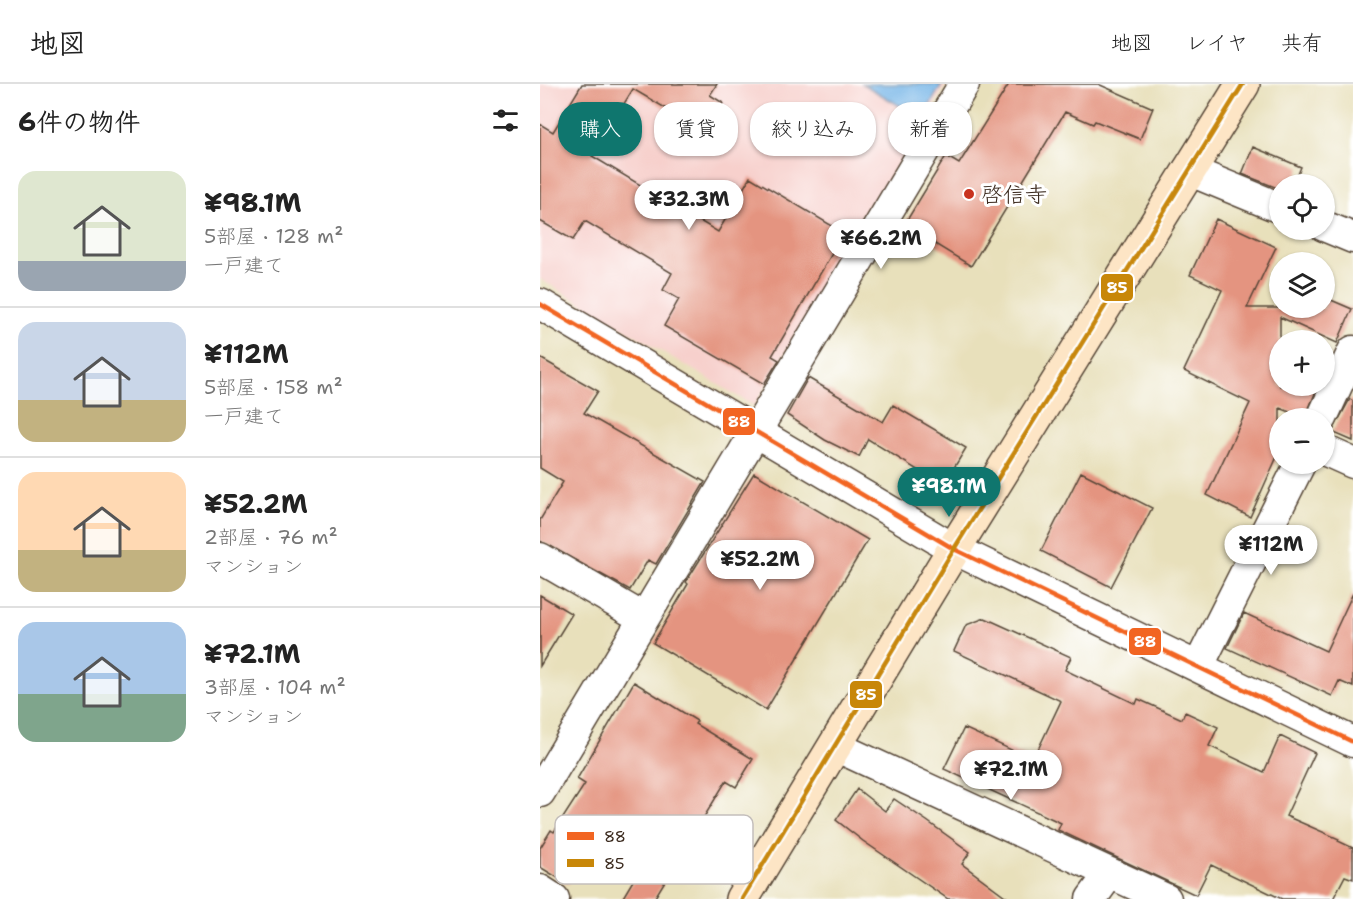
<!DOCTYPE html>
<html lang="ja">
<head>
<meta charset="utf-8">
<style>
	:root { --surface:#fff; --page:#f2f2f2; --text:#222; --muted:#767676; --line:#e0e0e0; --accent:#0f766e }
	body { margin:0; font-family:"Shantell Sans","Klee One",sans-serif; background:var(--page); color:var(--text); height:100vh; display:flex; flex-direction:column; font-size:22px; white-space:nowrap }
	* { box-sizing:border-box; margin:0 }
	p { font-size:20px; color:var(--muted) }
	.icon { flex:none; width:33px; height:33px; fill:none; stroke:currentColor; stroke-width:2; stroke-linecap:round; stroke-linejoin:round }
	.map { position:relative; flex:1; overflow:hidden }
	.sheet { display:flex; flex-direction:column; background:var(--surface); width:540px }
	.sheet>* { flex:none }
	.hud { position:absolute; left:18px; top:18px; width:570px; height:54px; display:flex; gap:12px }
	.buttons { position:absolute; left:729px; top:90px; display:grid; gap:12px }
	.buttons a { display:grid; place-items:center; width:66px; height:66px; border-radius:50%; background:var(--surface); box-shadow:0 2px 4px #0004; font-size:30px }
	.price { position:absolute; translate:-50% -51px; padding:0 14px; border-radius:21px; background:#fff; color:#222; font-size:20px; line-height:39px; filter:drop-shadow(0 2px 3px #0008) }
	.price::after { content:''; position:absolute; left:50%; top:36px; width:18px; height:14px; margin-left:-9px; background:inherit; clip-path:polygon(0 0,100% 0,50% 100%) }
	.price.current { background:var(--accent); color:#fff }
	ul { padding:0; list-style:none }
	li { display:flex; align-items:center; gap:18px; height:150px; padding:0 18px }
	li+li { border-top:2px solid var(--line) }
	li span { display:grid; place-items:center; flex:none; width:168px; height:120px; border-radius:18px; color:#555 }
	li>.icon { margin-inline-start:auto }
	span .icon { width:72px; height:72px; fill:#fffc; stroke-width:1 }
	li b { font-size:26px }
	h2 { display:flex; justify-content:space-between; align-items:center; height:72px; padding:0 18px; font-size:26px }
	.tag { padding:0 21px; border-radius:24px; background:var(--surface); box-shadow:0 2px 4px #0004; font-size:21px; line-height:54px }
	.tag.current { background:var(--accent); color:#fff }
	header { display:flex; align-items:center; gap:36px; box-sizing:border-box; height:84px; padding:0 30px; background:var(--surface); border-bottom:2px solid var(--line) }
	header strong { font-size:28px }
	nav { display:flex; gap:33px; margin-inline-start:auto; font-size:21px }
	main { display:flex; flex:1; min-height:0 }
	.map>svg:first-child { display:block }
	.built { fill:#f7d0cc }
	.water { fill:#72b3e6; stroke:#566e82; stroke-width:1.5 }
	.building { fill:#e49480 }
	.lines { fill:none; stroke-linecap:round; stroke-linejoin:round }
	.street-casing { stroke:#554536; stroke-width:33 }
	.secondary-casing { stroke:#554536; stroke-width:36 }
	.street { stroke:#fff; stroke-width:30 }
	.secondary { stroke:#fde5c5; stroke-width:33 }
	.bus-1-casing { stroke:#fff; stroke-width:9 }
	.bus-2-casing { stroke:#fff; stroke-width:9 }
	.bus-1 { stroke:#f26522; stroke-width:4.5 }
	.bus-2 { stroke:#c88708; stroke-width:4.5 }
	.poi-dot { fill:#c8321e; stroke:#fff; stroke-width:2 }
	.labels { text-anchor:middle; dominant-baseline:central; stroke-width:6; stroke-linejoin:round; paint-order:stroke }
	.poi-label { font-size:22px; fill:#3b2a1e; stroke:#fff; text-anchor:start }
	.key { fill:#fff; stroke:#c4bfbc; stroke-width:1.5 }
	.key-label { font-size:16px; fill:#3b2a1e }
	.line-badge { stroke:#fff; stroke-width:2 }
	.badge-label { font-size:16px; text-anchor:middle; font-weight:bold; fill:#fff }
</style>
</head>
<body>
<header>
<strong>地図</strong>
<nav><a>地図</a><a>レイヤ</a><a>共有</a></nav>
</header>
<main>
<section class="sheet">
<h2>6件の物件<svg class="icon" aria-label="filters" viewBox="0 0 24 24"><path d="M4 7h16M4 17h16"/><circle cx="9" cy="7" r="2"/><circle cx="15" cy="17" r="2"/></svg></h2>
<ul>
<li><span style="background:linear-gradient(#dfe7d0 75%,#9aa5b1 0)"><svg class="icon" aria-label="home" viewBox="0 0 24 24"><path d="M3 11l9-7 9 7M6 9v11h12V9"/></svg></span><div><b>¥98.1M</b><p>5部屋 · 128 m²</p><p>一戸建て</p></div></li>
<li><span style="background:linear-gradient(#c9d6e8 65%,#c2b280 0)"><svg class="icon" aria-label="home" viewBox="0 0 24 24"><path d="M3 11l9-7 9 7M6 9v11h12V9"/></svg></span><div><b>¥112M</b><p>5部屋 · 158 m²</p><p>一戸建て</p></div></li>
<li><span style="background:linear-gradient(#ffd9b3 65%,#c2b280 0)"><svg class="icon" aria-label="home" viewBox="0 0 24 24"><path d="M3 11l9-7 9 7M6 9v11h12V9"/></svg></span><div><b>¥52.2M</b><p>2部屋 · 76 m²</p><p>マンション</p></div></li>
<li><span style="background:linear-gradient(#a9c7e8 60%,#7fa58c 0)"><svg class="icon" aria-label="home" viewBox="0 0 24 24"><path d="M3 11l9-7 9 7M6 9v11h12V9"/></svg></span><div><b>¥72.1M</b><p>3部屋 · 104 m²</p><p>マンション</p></div></li>
</ul>
</section>
<div class="map">
<svg width="813" height="815" viewBox="0 0 813 815">
	<rect width="100%" height="100%" fill="#fff"/>
	<filter id="ink" filterUnits="userSpaceOnUse"><feTurbulence type="fractalNoise" baseFrequency=".0167" numOctaves="2"/><feDisplacementMap in="SourceGraphic" scale="12" xChannelSelector="R" yChannelSelector="G"/><feConvolveMatrix kernelMatrix="1 2 1 2 8 2 1 2 1" color-interpolation-filters="sRGB"/></filter>
	<filter id="wash" filterUnits="userSpaceOnUse"><feTurbulence type="fractalNoise" baseFrequency=".008" numOctaves="4" result="noise"/><feDisplacementMap in="SourceGraphic" scale="24" xChannelSelector="R" yChannelSelector="G"/><feGaussianBlur stdDeviation="1.35" result="paint"/><feColorMatrix in="noise" values="0 0 0 0 0 0 0 0 0 0 0 0 0 0 0 0 0 1.4 0 .05"/><feComposite in="paint" operator="in"/></filter>
	<g filter="url(#wash)">
		<rect width="100%" height="100%" fill="#e8e0bb"/>
		<path class="built" d="M0 0H407L214 322 0 195Z"/>
		<path class="water" d="M323 0H402L382 35Z"/>
		<g id="blocks">
			<path class="building" d="M42 0H177L170 11 183 19 166 48 93 5 52 72 178 148 210 93 304 149 232 272 239 276 224 300 124 242 139 215 123 206 132 189 45 137 33 156 0 137V40L13 48Z
				M469 0H558L613 24 600 55 555 37 553 40 525 28 431 182 364 141 406 72 419 80Z
				M713 63 761 83 754 100H740V105L702 90Z
				M676 135 736 163 707 224H784V213L812 225 797 259 740 233V302H778L765 334 740 324V366L710 433 667 411 710 319 644 287 682 206 650 191Z
				M0 274 58 307 44 329 165 398 116 480 108 476 90 506 0 457V436L23 398 0 384Z
				M268 294 343 338 353 321 426 364 403 402 328 355 319 373 285 356 247 331Z
				M810 315 813 317V357L792 348Z
				M541 388 612 424 571 503 501 467Z
				M214 389 328 456 226 626 113 559 148 500 146 498Z
				M813 509V603L799 597 792 612 687 564 704 529 786 567Z
				M0 511 32 530 0 582Z
				M445 534 531 573 525 586 596 620 598 615 642 635 645 628 678 643 669 662 724 688 740 652 775 669 746 732 799 755 798 757 813 764V795L805 792 793 815H742L671 781 656 811 518 746 521 739 404 685 424 644 493 676 521 617 414 567 426 541Z
				M94 598 157 637 155 640 213 675 196 703 186 697 114 815H82L100 785 56 760 53 759 28 800 0 783V764L11 746 14 748 45 700 37 695Z
				M317 705 345 727 354 715 387 737 430 768 422 780 469 815H408L323 757 296 736Z"/>
		</g>
	</g>
	<g filter="url(#ink)">
		<use href="#blocks" fill-opacity="0" stroke="#554536" stroke-width="1.5"/>
		<g class="lines">
			<g class="street-casing">
				<path id="street" d="M648 86 740 124
					M784 142 813 154
					M0 220 414 465 813 658
					M782 334 813 267
					M784 366 813 379
					M0 474 103 534
					M658 583 760 380
					M295 662 626 815
					M0 708 424 0
					M0 806 14 815
					M551 815 570 789"/>
			</g>
			<g class="secondary-casing">
				<path id="secondary" d="M202 815 414 465 703 0"/>
			</g>
			<use href="#street" class="street"/>
			<use href="#secondary" class="secondary"/>
			<g class="bus-1-casing">
				<path id="bus-1" d="M0 220 414 465 813 658"/>
			</g>
			<g class="bus-2-casing">
				<path id="bus-2" d="M202 815 414 465 703 0"/>
			</g>
			<use href="#bus-1" class="bus-1"/>
			<use href="#bus-2" class="bus-2"/>
		</g>
	</g>
	<circle class="poi-dot" cx="429" cy="110" r="6"/>
	<g class="labels">
		<g class="poi-label">
			<text x="441" y="110">啓信寺</text>
		</g>
	</g>
	<rect x="15" y="731" width="198" height="69" rx="9" class="key"/>
	<rect x="27" y="748" width="27" height="8" fill="#f26522"/>
	<rect x="27" y="775" width="27" height="8" fill="#c88708"/>
	<g class="key-label">
		<text x="64" y="758">88</text>
		<text x="64" y="785">85</text>
	</g>
	<g class="line-badge">
		<rect x="560" y="189" width="34" height="29" rx="6" fill="#c88708"/>
		<rect x="182" y="323" width="34" height="29" rx="6" fill="#f26522"/>
		<rect x="588" y="543" width="34" height="29" rx="6" fill="#f26522"/>
		<rect x="309" y="596" width="34" height="29" rx="6" fill="#c88708"/>
	</g>
	<g class="badge-label">
		<text x="577" y="209">85</text>
		<text x="199" y="343">88</text>
		<text x="605" y="563">88</text>
		<text x="326" y="616">85</text>
	</g>
</svg>
<div class="buttons">
<a><svg class="icon" aria-label="locate" viewBox="0 0 24 24"><circle cx="12" cy="12" r="6"/><path d="M12 2v4M12 18v4M2 12h4M18 12h4"/></svg></a>
<a><svg class="icon" aria-label="layers" viewBox="0 0 24 24"><path d="M12 4l9 5-9 5-9-5zM3 14l9 5 9-5"/></svg></a>
<a>+</a>
<a>−</a>
</div>
<b class="price" style="left:149px;top:147px">¥32.3M</b>
<b class="price" style="left:341px;top:186px">¥66.2M</b>
<b class="price current" style="left:409px;top:434px">¥98.1M</b>
<b class="price" style="left:731px;top:492px">¥112M</b>
<b class="price" style="left:220px;top:507px">¥52.2M</b>
<b class="price" style="left:471px;top:717px">¥72.1M</b>
<div class="hud">
<a class="tag current">購入</a>
<a class="tag">賃貸</a>
<a class="tag">絞り込み</a>
<a class="tag">新着</a>
</div>
</div>
</main>
</body>
</html>
